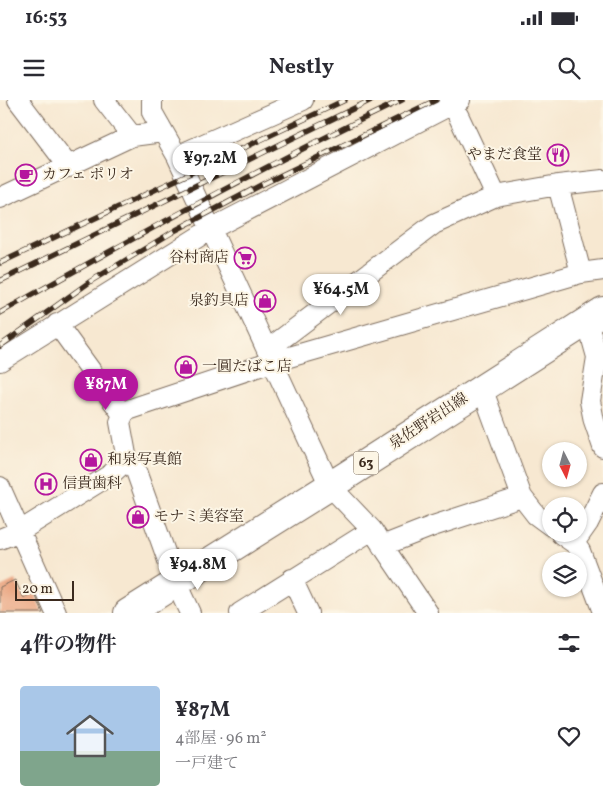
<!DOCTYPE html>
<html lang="ja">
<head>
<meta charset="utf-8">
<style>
	:root { --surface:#fff; --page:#f2f2f3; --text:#2b2b33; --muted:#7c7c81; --accent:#b5179e }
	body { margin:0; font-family:Vollkorn,"Noto Serif JP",serif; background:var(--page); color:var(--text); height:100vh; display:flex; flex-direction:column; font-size:19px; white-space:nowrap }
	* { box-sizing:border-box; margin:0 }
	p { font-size:16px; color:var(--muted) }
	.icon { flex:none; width:28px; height:28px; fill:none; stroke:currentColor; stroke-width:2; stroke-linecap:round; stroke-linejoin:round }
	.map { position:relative; height:513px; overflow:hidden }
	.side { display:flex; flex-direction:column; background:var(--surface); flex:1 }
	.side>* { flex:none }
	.needle { width:32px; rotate:174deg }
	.buttons { position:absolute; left:542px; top:342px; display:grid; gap:10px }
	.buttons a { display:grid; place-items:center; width:45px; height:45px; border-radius:50%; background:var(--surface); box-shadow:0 1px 4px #0004; font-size:25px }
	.scale { position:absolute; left:15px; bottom:12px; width:59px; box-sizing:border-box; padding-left:5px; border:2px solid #3b2a1e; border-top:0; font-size:14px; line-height:18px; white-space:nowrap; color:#3b2a1e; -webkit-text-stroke:4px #fcf5e5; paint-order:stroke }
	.price { position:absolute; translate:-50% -42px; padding:0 11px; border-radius:18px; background:#fff; color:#222; font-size:16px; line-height:32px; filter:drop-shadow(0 1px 2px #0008) }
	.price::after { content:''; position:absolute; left:50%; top:30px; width:15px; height:11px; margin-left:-8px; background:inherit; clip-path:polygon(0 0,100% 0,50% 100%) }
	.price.on { background:var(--accent); color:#fff }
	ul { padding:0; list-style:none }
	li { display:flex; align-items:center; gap:15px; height:125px; padding:0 20px }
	li span { display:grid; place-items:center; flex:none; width:140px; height:100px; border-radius:5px; color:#555 }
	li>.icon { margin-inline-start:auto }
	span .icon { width:60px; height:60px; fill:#fffc; stroke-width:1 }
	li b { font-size:21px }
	h2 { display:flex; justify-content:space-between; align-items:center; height:60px; padding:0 20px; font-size:21px }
	.status { display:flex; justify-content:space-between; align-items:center; height:35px; padding:0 25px; background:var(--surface); direction:ltr }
	.status svg { height:14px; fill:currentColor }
	header { display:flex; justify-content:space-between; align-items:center; height:65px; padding:0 20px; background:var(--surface); font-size:22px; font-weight:700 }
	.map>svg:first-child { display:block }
	.building { fill:#eaa581 }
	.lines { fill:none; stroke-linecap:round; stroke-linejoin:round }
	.minor-casing { stroke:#7d6c5d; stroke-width:22 }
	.primary-casing { stroke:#7d6c5d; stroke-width:30 }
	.minor { stroke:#fff; stroke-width:20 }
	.primary { stroke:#fff; stroke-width:28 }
	.rail-casing { stroke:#3b2a1e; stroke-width:5.5 }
	.rail { stroke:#fcf5e5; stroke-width:4; stroke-dasharray:11; stroke-linecap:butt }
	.labels { text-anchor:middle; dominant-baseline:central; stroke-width:4; stroke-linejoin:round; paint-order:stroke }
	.shield { fill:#fcf5e5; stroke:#75675a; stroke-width:1 }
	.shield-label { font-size:14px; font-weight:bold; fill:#3b2a1e }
	.poi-label { font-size:15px; fill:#3b2a1e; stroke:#fcf5e5; text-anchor:start }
	.street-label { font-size:15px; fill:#3b2a1e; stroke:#fcf5e5 }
</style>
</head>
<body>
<div class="status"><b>16:53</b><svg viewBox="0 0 49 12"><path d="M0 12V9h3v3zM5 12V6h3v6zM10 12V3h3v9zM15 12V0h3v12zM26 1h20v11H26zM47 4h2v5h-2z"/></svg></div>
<header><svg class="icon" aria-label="menu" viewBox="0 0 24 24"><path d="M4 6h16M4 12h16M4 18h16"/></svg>Nestly<svg class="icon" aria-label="search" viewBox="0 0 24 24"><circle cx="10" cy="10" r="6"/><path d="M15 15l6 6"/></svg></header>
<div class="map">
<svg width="603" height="513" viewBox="0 0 603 513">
	<rect width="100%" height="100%" fill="#fcf5e5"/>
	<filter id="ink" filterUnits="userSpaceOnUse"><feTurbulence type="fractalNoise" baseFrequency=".02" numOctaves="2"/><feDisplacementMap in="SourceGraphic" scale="10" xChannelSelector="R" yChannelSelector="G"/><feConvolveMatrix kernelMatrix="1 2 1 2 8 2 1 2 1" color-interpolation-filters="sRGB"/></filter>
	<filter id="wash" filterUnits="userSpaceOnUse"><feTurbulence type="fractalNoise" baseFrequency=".0096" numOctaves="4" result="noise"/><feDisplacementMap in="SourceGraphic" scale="20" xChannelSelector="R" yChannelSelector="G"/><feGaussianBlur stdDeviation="1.12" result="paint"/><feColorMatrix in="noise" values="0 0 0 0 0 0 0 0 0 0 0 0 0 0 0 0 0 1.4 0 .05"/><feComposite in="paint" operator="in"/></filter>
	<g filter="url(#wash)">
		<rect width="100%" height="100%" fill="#f7e8d1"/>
		<g id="blocks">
			<path class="building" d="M15 480 24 499 35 494 43 513H0V487Z"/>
		</g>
	</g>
	<g filter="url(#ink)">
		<use href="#blocks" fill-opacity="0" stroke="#7d6c5d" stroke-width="1"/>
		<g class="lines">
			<g class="minor-casing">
				<path id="minor" d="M18 0 69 67
					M104 0 132 36
					M152 0V12L177 56 330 386 372 430 428 513
					M458 15 496 96
					M177 56 303 0
					M558 85 581 173
					M0 98 132 36 163 32
					M587 221 597 257 590 301 594 321 603 347
					M57 224 123 315
					M267 250 434 124 496 96 558 85 603 80
					M0 261 211 129 460 0
					M482 288 522 397 536 415 551 426
					M127 360 136 371 176 483 190 513
					M0 387 56 513
					M561 434 574 443 580 451 603 512
					M0 439 20 431 110 375 127 360 120 322 125 311 272 262 581 173 603 170
					M574 443 588 423 603 393
					M382 446 433 426 522 397
					M292 479 308 513
					M240 513 372 430"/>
			</g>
			<g class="primary-casing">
				<path id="primary" d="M128 513 330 386 603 211"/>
			</g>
			<use href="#minor" class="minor"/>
			<use href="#primary" class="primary"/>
			<g class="rail-casing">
				<path id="rail" d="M0 163 345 0
					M0 181 371 0
					M0 213C132 138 265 65 402 0
					M0 246 91 181 176 130 263 84 436 0"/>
			</g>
			<use href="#rail" class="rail"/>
		</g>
	</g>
	<defs>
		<g id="restaurant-ring" transform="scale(1.125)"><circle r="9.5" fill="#fcf5e5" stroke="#b5179e" stroke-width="1.5"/><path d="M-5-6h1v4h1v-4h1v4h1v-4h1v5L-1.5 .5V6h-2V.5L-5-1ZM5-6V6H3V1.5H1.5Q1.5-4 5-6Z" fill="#b5179e"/></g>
		<g id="cafe-ring" transform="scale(1.125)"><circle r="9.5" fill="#fcf5e5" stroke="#b5179e" stroke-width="1.5"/><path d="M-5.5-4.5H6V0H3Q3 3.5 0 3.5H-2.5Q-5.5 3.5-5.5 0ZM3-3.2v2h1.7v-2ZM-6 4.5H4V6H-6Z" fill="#b5179e"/></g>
		<g id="supermarket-ring" transform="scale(1.125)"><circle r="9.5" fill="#fcf5e5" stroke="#b5179e" stroke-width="1.5"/><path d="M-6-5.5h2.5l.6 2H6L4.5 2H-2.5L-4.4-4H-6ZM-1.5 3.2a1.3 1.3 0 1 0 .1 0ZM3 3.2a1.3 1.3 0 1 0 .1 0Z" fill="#b5179e"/></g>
		<g id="shop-ring" transform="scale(1.125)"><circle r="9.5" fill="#fcf5e5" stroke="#b5179e" stroke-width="1.5"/><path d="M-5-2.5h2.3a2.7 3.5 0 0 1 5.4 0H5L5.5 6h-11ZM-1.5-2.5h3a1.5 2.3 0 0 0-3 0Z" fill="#b5179e"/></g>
		<g id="hospital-ring" transform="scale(1.125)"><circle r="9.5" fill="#fcf5e5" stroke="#b5179e" stroke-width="1.5"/><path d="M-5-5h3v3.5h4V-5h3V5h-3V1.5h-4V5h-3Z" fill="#b5179e"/></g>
	</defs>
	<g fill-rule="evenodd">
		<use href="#restaurant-ring" x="558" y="55"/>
		<use href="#cafe-ring" x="26" y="75"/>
		<use href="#supermarket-ring" x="245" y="158"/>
		<use href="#shop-ring" x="265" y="201"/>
		<use href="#shop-ring" x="186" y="267"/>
		<use href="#shop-ring" x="91" y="360"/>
		<use href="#hospital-ring" x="46" y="384"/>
		<use href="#shop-ring" x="138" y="417"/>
	</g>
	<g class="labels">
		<rect class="shield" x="353.5" y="351.5" width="25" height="23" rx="4"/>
		<g class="shield-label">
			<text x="366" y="363">63</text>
		</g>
		<g class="poi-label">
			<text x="542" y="55" text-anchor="end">やまだ食堂</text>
			<text x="42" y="75">カフェ ポリオ</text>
			<text x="229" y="158" text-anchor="end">谷村商店</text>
			<text x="249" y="201" text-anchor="end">泉釣具店</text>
			<text x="202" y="267">一圓たばこ店</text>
			<text x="107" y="360">和泉写真館</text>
			<text x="62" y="384">信貴歯科</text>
			<text x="154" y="417">モナミ美容室</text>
		</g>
		<g class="street-label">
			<text transform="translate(429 322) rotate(-33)">泉佐野岩出線</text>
		</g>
	</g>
</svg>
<div class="buttons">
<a><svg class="needle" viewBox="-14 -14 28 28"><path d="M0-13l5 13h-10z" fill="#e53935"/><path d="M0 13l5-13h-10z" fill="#7c7c81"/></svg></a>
<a><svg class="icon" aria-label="locate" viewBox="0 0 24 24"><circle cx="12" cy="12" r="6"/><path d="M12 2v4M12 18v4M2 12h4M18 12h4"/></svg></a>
<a><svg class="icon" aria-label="layers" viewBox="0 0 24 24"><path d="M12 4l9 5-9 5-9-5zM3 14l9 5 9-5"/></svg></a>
</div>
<div class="scale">20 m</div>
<b class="price" style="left:210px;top:85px">¥97.2M</b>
<b class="price" style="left:341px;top:216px">¥64.5M</b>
<b class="price on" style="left:106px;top:311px">¥87M</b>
<b class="price" style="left:198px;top:491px">¥94.8M</b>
</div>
<section class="side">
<h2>4件の物件<svg class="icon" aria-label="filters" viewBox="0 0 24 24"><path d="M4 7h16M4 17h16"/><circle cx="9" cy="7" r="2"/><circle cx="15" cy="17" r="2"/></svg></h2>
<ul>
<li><span style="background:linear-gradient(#a9c7e8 65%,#7fa58c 0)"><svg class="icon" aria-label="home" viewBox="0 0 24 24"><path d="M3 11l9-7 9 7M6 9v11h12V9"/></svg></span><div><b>¥87M</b><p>4部屋 · 96 m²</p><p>一戸建て</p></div><svg class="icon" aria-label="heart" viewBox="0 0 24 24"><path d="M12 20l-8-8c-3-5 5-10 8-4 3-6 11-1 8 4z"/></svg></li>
</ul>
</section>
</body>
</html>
